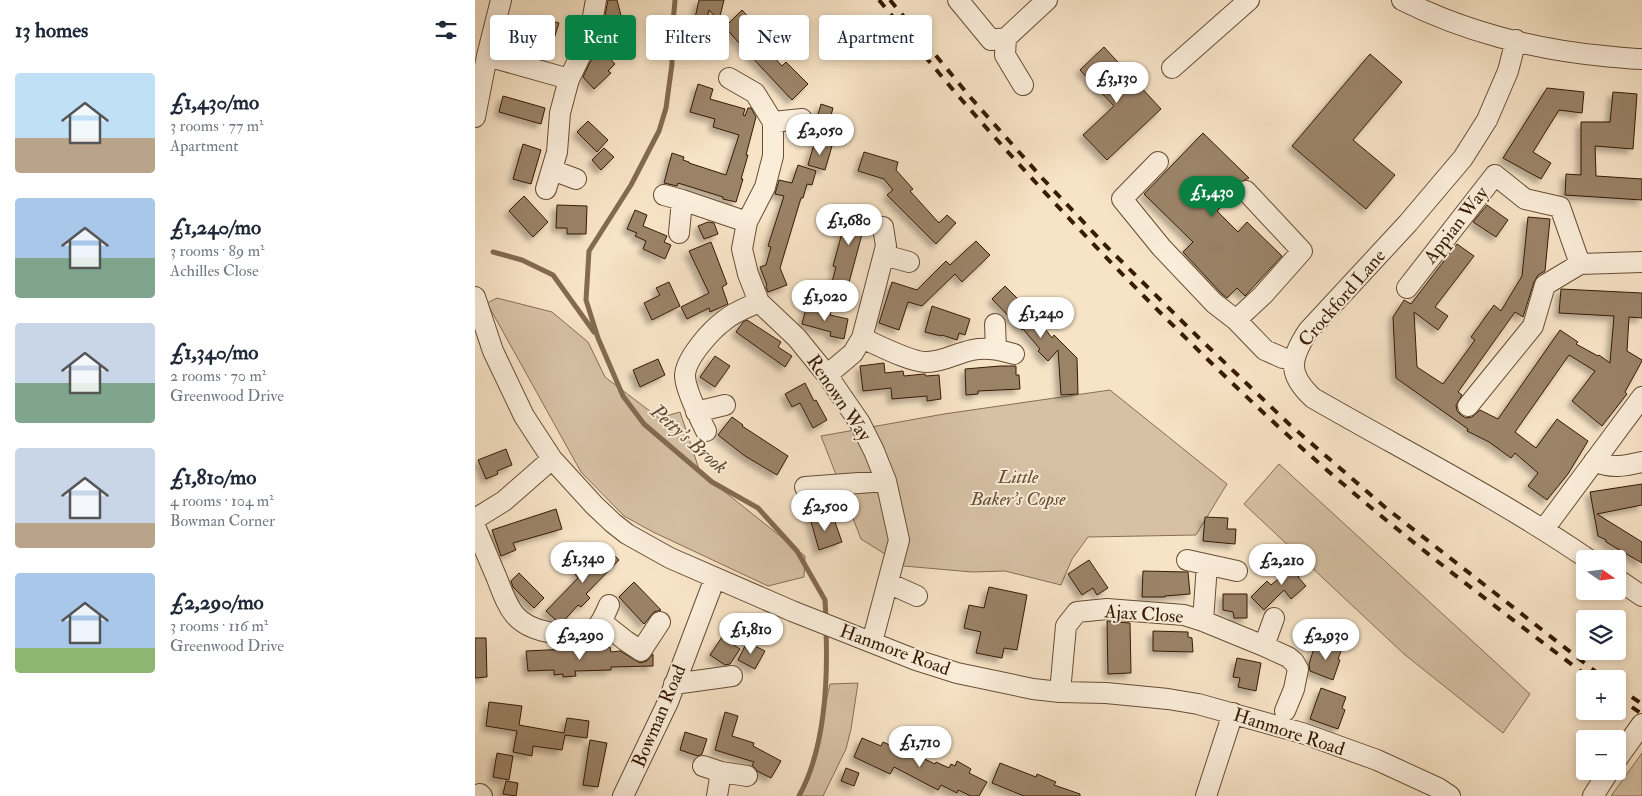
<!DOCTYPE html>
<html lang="en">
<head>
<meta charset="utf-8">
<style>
	:root { --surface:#fff; --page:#f6f6f7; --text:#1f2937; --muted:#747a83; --accent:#0b8043 }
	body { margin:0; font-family:"IM FELL Double Pica",serif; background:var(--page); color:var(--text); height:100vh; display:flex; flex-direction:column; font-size:19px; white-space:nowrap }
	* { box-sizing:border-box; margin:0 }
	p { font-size:16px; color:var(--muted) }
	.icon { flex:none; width:28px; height:28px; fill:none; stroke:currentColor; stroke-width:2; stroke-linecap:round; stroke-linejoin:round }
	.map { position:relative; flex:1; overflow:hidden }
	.details { display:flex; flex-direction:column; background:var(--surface); width:475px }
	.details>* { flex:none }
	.top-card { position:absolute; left:15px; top:15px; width:475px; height:45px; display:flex; gap:10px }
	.needle { width:32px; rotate:104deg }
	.controls { position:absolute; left:1101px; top:550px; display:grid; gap:10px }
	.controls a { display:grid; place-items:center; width:50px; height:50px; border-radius:5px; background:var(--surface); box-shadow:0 2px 8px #0003; font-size:25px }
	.price { position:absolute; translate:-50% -42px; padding:0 11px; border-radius:18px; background:#fff; color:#222; font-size:16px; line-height:32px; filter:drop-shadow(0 1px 2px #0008) }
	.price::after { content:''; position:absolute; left:50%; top:30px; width:15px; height:11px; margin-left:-8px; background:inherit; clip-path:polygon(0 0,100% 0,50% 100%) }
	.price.active { background:var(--accent); color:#fff }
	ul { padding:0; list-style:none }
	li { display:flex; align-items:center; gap:15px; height:125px; padding:0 15px }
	li span { display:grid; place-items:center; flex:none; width:140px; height:100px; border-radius:5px; color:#555 }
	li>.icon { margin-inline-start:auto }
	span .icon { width:60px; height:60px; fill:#fffc; stroke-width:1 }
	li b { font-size:21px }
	h2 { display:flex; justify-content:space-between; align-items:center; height:60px; padding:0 15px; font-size:21px }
	.tag { padding:0 18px; border-radius:5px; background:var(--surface); box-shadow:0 2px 8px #0003; font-size:18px; line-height:45px }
	.tag.active { background:var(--accent); color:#fff }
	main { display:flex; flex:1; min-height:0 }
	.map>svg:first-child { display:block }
	.green { fill:#d6c1a5; stroke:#866e54 }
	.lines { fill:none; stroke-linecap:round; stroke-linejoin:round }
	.stream { stroke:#836a50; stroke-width:5 }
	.building { fill:#9b8368; stroke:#371b03; filter:url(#shadow) }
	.minor-casing { stroke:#674d34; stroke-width:22 }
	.minor { stroke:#faedda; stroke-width:20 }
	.rail { stroke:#371b03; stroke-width:4; stroke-dasharray:9 9; stroke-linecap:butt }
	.labels { text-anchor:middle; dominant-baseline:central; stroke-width:4; stroke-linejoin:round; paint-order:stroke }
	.street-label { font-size:19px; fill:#371b03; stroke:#faedda }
	.park-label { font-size:19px; font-style:italic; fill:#674d34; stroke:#faedda }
	.water-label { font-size:20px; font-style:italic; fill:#634930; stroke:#faedda }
</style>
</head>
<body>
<main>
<section class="details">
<h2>13 homes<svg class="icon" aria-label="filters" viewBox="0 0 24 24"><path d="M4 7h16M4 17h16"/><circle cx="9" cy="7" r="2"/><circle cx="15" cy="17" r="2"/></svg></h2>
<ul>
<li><span style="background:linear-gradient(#bfe0f5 65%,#b9a48a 0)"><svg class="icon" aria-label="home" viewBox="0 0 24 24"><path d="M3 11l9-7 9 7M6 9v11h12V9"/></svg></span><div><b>£1,430/mo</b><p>3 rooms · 77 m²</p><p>Apartment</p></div></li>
<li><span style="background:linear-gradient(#a9c7e8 60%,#7fa58c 0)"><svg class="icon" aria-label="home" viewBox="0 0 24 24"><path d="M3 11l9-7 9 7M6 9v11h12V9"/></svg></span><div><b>£1,240/mo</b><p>3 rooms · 89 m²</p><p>Achilles Close</p></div></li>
<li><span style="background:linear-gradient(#c9d6e8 60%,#7fa58c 0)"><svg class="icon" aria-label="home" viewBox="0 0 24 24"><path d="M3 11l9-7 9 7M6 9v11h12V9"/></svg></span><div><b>£1,340/mo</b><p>2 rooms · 70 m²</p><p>Greenwood Drive</p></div></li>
<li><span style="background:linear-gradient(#c9d6e8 75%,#b9a48a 0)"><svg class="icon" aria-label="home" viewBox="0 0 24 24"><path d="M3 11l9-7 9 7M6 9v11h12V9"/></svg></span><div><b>£1,810/mo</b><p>4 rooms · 104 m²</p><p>Bowman Corner</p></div></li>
<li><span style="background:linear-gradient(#a9c7e8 75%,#8fb573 0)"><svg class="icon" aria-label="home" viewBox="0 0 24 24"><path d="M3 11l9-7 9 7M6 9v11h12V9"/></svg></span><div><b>£2,290/mo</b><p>3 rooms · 116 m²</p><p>Greenwood Drive</p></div></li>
</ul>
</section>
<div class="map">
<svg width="1167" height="796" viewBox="0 0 1167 796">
	<defs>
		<filter id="shadow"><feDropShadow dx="-4.5" dy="4.5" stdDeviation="2.5" flood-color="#0004"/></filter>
	</defs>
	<rect width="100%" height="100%" fill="#f7e3c6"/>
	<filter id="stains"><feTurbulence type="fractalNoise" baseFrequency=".004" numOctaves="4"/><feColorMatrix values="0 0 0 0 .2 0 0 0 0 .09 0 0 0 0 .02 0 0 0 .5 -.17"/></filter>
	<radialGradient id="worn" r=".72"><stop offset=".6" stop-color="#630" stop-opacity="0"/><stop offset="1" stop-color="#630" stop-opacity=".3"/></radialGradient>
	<path class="green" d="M22 298 77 312 113 342 130 377 184 418 205 412 225 472 330 556 329 577 293 586 178 532 149 516 106 472 12 303Z
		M635 390 752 484 721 535 613 537 597 559 586 585 530 571 497 572 429 566 386 539 346 436 469 414Z
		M804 464 1055 694 1028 733 929 654 769 504Z
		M383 683 376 729 371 749 348 796H323L335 771 355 684Z
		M1167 753V796H1136Z"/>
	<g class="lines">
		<path class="stream" d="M200 0 197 34V64L191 108 184 131 156 185 114 251 111 300 123 338 148 396 169 424 237 482 283 508 322 551 350 600 351 619
			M18 252 47 260 78 275 119 332
			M324 796C350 749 353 683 351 630"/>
	</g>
	<path class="building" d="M133 0H142L149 27 132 32 129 21Z
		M224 0H249L244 20 234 10 231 21 220 18Z
		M267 10 276 20 273 24 286 38 283 40 307 66 311 62 333 84 317 100 271 51 250 27Z
		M65 18 84 23 73 58 55 53Z
		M629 47 686 109 632 160 608 135 639 106 605 70Z
		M127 50 140 64 133 71 136 73 119 89 108 77 115 62Z
		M895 54 927 82 878 140 920 175 891 209 817 146Z
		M223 84 238 89 235 99 270 109 268 115 270 116 273 108H276L281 117 271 155H273L266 179H268L261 202 248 199V197L203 183 202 186 189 183 197 153 209 157 208 160 214 162V163L251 175 264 135 238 127 240 119 215 112Z
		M1072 88 1109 92 1107 113 1084 110 1058 152 1076 163 1066 179 1028 158Z
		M1138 92 1162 94 1158 149 1120 146 1121 176 1167 179V200L1090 195 1091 174 1106 175V122H1135Z
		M28 96 70 108 66 124 24 112Z
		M346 104 358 108 350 138 337 135Z
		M113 121 133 140 122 152 102 132Z
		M728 133 774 178 763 183 760 188 759 193 742 211 763 232 772 222 807 256 770 296 762 288 752 298 747 294 708 252 718 242 669 194Z
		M340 141 357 146 350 170 333 165Z
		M48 144 66 150 56 184 38 179Z
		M129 148 139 157 126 170 117 160Z
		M389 152 423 162 421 170 438 189 435 191 464 223 472 215 481 223 461 244 412 195 418 190 409 179 383 171Z
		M323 165 341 171 337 185 332 184 328 198H326L305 268 312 285 293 292 291 287 292 285 285 267 291 265 296 247 293 246 309 196 300 194 304 180 317 183Z
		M49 196 73 222 58 237 34 211Z
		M82 205 112 206 111 234H92V228H81Z
		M370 205 393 212 372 290 356 286 361 267 358 266 371 218 367 217Z
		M1012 205 1033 220 1021 237 998 222Z
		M160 210 172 215 168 226 192 236 189 242 196 245 190 259 168 249 171 241 160 236 162 233 152 229Z
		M1053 217 1075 219 1070 271 1063 275 1059 282 1048 317 1040 312 983 392 987 395 981 405 982 411 986 415 991 418 997 417 1005 410 1023 419 1085 330 1103 342 1101 344 1123 356 1124 355 1135 363 1139 316 1084 313 1086 289 1167 293V318L1154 317 1152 351 1167 360V361L1150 392 1152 394 1127 426 1097 401 1120 371 1094 355 1040 432 1061 448 1082 419 1113 441 1093 474 1072 500 1053 486 1063 473 1040 453 1036 458 1014 442 992 431 993 429 921 378 918 317 929 300 936 304 982 244 999 256 960 307 973 316 963 330 939 312 942 367 968 384 1000 340 996 337 1019 305 1026 311 1047 276Z
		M233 222 239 223 243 234 229 239 223 226Z
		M501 241 515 255 487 282 480 274 447 306 433 302 424 330 404 323 417 282 442 290 471 261 475 265Z
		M236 242 252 284 247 287 253 304 235 312 234 308 212 319 206 307 234 293 214 251Z
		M194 282 205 306 177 320 169 303 185 295 181 288Z
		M530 286 561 317 577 338 579 335 602 358 603 394 586 395 583 350 573 361 563 351 565 349 548 329 547 330 517 299Z
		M332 305 356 312 355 315 373 319 369 339 355 336 356 332 327 324Z
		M457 306 495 319 490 335 484 333 482 340 467 335 466 336 450 332Z
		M272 320 306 342 303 347 317 356 310 367 261 332 268 322Z
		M240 356 255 366 240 387 225 377Z
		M183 359 190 375 165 387 158 370Z
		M409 363 410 373 428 371 429 376 449 374H450L451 376 464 375 466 399 452 401V396L417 399 416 388 388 391 385 366Z
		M525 366H541V375H544L545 389 503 391V394L491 395 490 369Z
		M330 383 339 401 341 400 352 420 338 428 325 403 317 407 310 394Z
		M257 417 268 425 267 426 313 456 302 475 270 456 243 435Z
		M31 449 37 465 22 471 23 474 11 479 3 460Z
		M1167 484V505L1122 514 1167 542V563L1131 542V540L1123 536 1115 492Z
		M81 509 87 529 38 543 41 550 26 556 17 530Z
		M347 514 350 522 359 519 367 542 344 550 335 518Z
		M730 517 753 518 752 529H761L760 544 728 541Z
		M127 543 144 560 111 594 115 598 106 607 103 605 87 623 83 622 71 611 103 578 100 574 113 561 112 560Z
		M828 559 834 566 823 577 831 586 816 599 809 590 789 610 776 597 792 581 796 585Z
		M614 560 633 588 622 595 618 588 607 595 593 574Z
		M668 571 713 572 715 594 690 596V597H667Z
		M44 573 69 598 59 608 38 587 36 581Z
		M159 582 186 610 179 612 169 624 144 597Z
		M514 587 552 595 542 650 529 648 527 658 501 653 506 632 489 628 494 605 509 608Z
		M748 594H772V618H759L758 612 748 610Z
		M632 621 655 623 656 673 633 674Z
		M678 631 713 632V637L717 638 718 652 678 651Z
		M247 637 265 649 255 664 250 665 235 655Z
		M0 638H11L12 677 0 678Z
		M855 641 868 646 863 659 865 660 858 680 835 671 834 664 839 648 851 653Z
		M272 642 290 651 280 669 263 660Z
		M135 647 136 652 145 651 165 663 172 661 178 654V666L136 667V670L100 671 101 676 88 677V674L79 675V670L53 671 51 651Z
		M762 658 786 663 781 691 763 687 765 678 758 677Z
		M846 688 871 697 867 708 870 710 863 729 835 719Z
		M14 702 47 706 44 725 89 733 92 718 114 721 112 738 90 735 87 750 58 746 57 756 38 752 42 731 11 726Z
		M250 712 263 716 257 736 279 743 278 746 306 761 296 778 282 771 277 765 279 762 240 750Z
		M210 732 232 739 227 754 223 756 205 750Z
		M387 738 406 746 408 742 432 753 433 751 460 764 461 762 474 768 476 764 480 766 482 761 496 769 494 773 512 782 504 796H496L483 790 482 793 466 785 463 790 419 767 415 774 379 757Z
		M115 740 132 743 123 787 108 785Z
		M22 753 38 756 34 780 18 777Z
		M525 763 561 777 562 774 581 782 579 785 605 794V796H549L517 783Z
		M371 768 384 773 379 786 366 781Z
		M31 781 43 783 41 796 28 794Z"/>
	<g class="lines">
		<g class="minor-casing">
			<path id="minor" d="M483 0 516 40 531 38 572 0
				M927 0C988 31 1061 50 1129 56 1141 57 1154 59 1167 59
				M531 38 530 55 548 85
				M1041 40 1033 71 1012 120 988 158 933 223 833 331C815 359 812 374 838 398 930 451 1025 499 1113 559
				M12 56 94 79
				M697 68 774 0
				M254 78 280 93 298 122V156L290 187 272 222 267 249 273 274 284 302 322 338 352 375 385 423 399 451 411 481 424 540 397 642
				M0 117 12 56 26 0
				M298 122 327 119
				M683 162 647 199 686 247 739 303 761 320 790 350 808 358 819 360
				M77 170 101 179
				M71 189 82 152 85 113 94 79 114 38 121 0
				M189 195 207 200 272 222
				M204 233 207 200
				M409 255 434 262
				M1105 264 1167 262
				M932 288 1020 175 1050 199 1085 207 1105 264
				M0 297 18 351 49 416 77 459 119 505 138 523 152 534 195 558 317 611 441 660 482 673 558 689 585 692 631 693 693 699 723 704 827 733 902 760 963 788 975 796
				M761 320 788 295 827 251 771 191
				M520 324 521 349
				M387 338C403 345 437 363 452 362 468 362 482 353 497 350 512 347 525 350 539 354
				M352 375 378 353 387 338 411 246 408 227
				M993 406 1058 326 1070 285 1105 264
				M221 412 250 405
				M231 431C225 419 210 388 210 376 210 359 236 330 250 320 259 312 273 307 284 302
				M1119 461C1136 469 1150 466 1167 462
				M330 487 411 481
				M0 519 29 501 77 459
				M0 526C7 543 14 560 21 576 33 606 37 625 73 632 79 633 85 635 92 635 120 635 124 629 134 605
				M1069 529 1167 397
				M712 560 762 571
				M1142 579 1167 596
				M413 583 442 596
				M728 621 732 565
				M127 622 151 641 166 651 185 622
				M789 646 799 618
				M199 684 257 676
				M585 692 591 626 602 612 632 609 709 615 728 621 789 646 813 657 819 662 823 669 819 689 810 711
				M1142 759 1167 724
				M228 766 246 772 272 776
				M5 794 7 796
				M148 796 193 702 240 578
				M242 796 246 772
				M731 796 758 713
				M1118 796 1134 771"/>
		</g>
		<use href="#minor" class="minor"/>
		<path class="rail" d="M404 0C434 36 462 72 493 107 592 220 697 328 807 430 904 519 1010 599 1116 679
			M415 0 496 98 568 179 631 246 724 338 814 424 911 508 1130 679
			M1142 687 1167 704
			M1142 697 1167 714"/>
	</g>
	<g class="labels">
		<g class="street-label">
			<text transform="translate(981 225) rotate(-52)">Appian Way</text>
			<text transform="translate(867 298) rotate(-49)">Crockford Lane</text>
			<text transform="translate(364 398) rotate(56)">Renown Way</text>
			<text transform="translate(669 614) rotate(4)">Ajax Close</text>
			<text transform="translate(420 650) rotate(20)">Hanmore Road</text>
			<text transform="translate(184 716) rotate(-67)">Bowman Road</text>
			<text transform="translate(814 732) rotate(18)">Hanmore Road</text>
		</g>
		<g class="park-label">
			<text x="543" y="477">Little<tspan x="543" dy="22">Baker's Copse</tspan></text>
		</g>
		<g class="water-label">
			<text transform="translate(214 439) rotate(41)">Petty's Brook</text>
		</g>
	</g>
	<rect width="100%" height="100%" filter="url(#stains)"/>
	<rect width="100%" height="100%" fill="url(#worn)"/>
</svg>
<div class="controls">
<a><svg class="needle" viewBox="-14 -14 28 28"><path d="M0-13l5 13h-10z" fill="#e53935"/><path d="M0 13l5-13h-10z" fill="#747a83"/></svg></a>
<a><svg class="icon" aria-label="layers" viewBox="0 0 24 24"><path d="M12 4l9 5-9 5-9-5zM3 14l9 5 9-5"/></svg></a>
<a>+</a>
<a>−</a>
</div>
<b class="price" style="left:642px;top:104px">£3,130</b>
<b class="price" style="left:345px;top:156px">£2,050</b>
<b class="price active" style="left:737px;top:218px">£1,430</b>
<b class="price" style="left:374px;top:246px">£1,680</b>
<b class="price" style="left:350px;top:322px">£1,020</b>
<b class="price" style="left:566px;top:339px">£1,240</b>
<b class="price" style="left:350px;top:532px">£2,500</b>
<b class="price" style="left:108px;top:584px">£1,340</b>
<b class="price" style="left:807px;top:586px">£2,210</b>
<b class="price" style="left:276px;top:655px">£1,810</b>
<b class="price" style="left:105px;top:661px">£2,290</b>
<b class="price" style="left:851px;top:661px">£2,930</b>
<b class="price" style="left:445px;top:768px">£1,710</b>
<div class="top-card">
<a class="tag">Buy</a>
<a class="tag active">Rent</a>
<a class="tag">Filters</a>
<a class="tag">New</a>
<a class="tag">Apartment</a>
</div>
</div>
</main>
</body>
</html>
